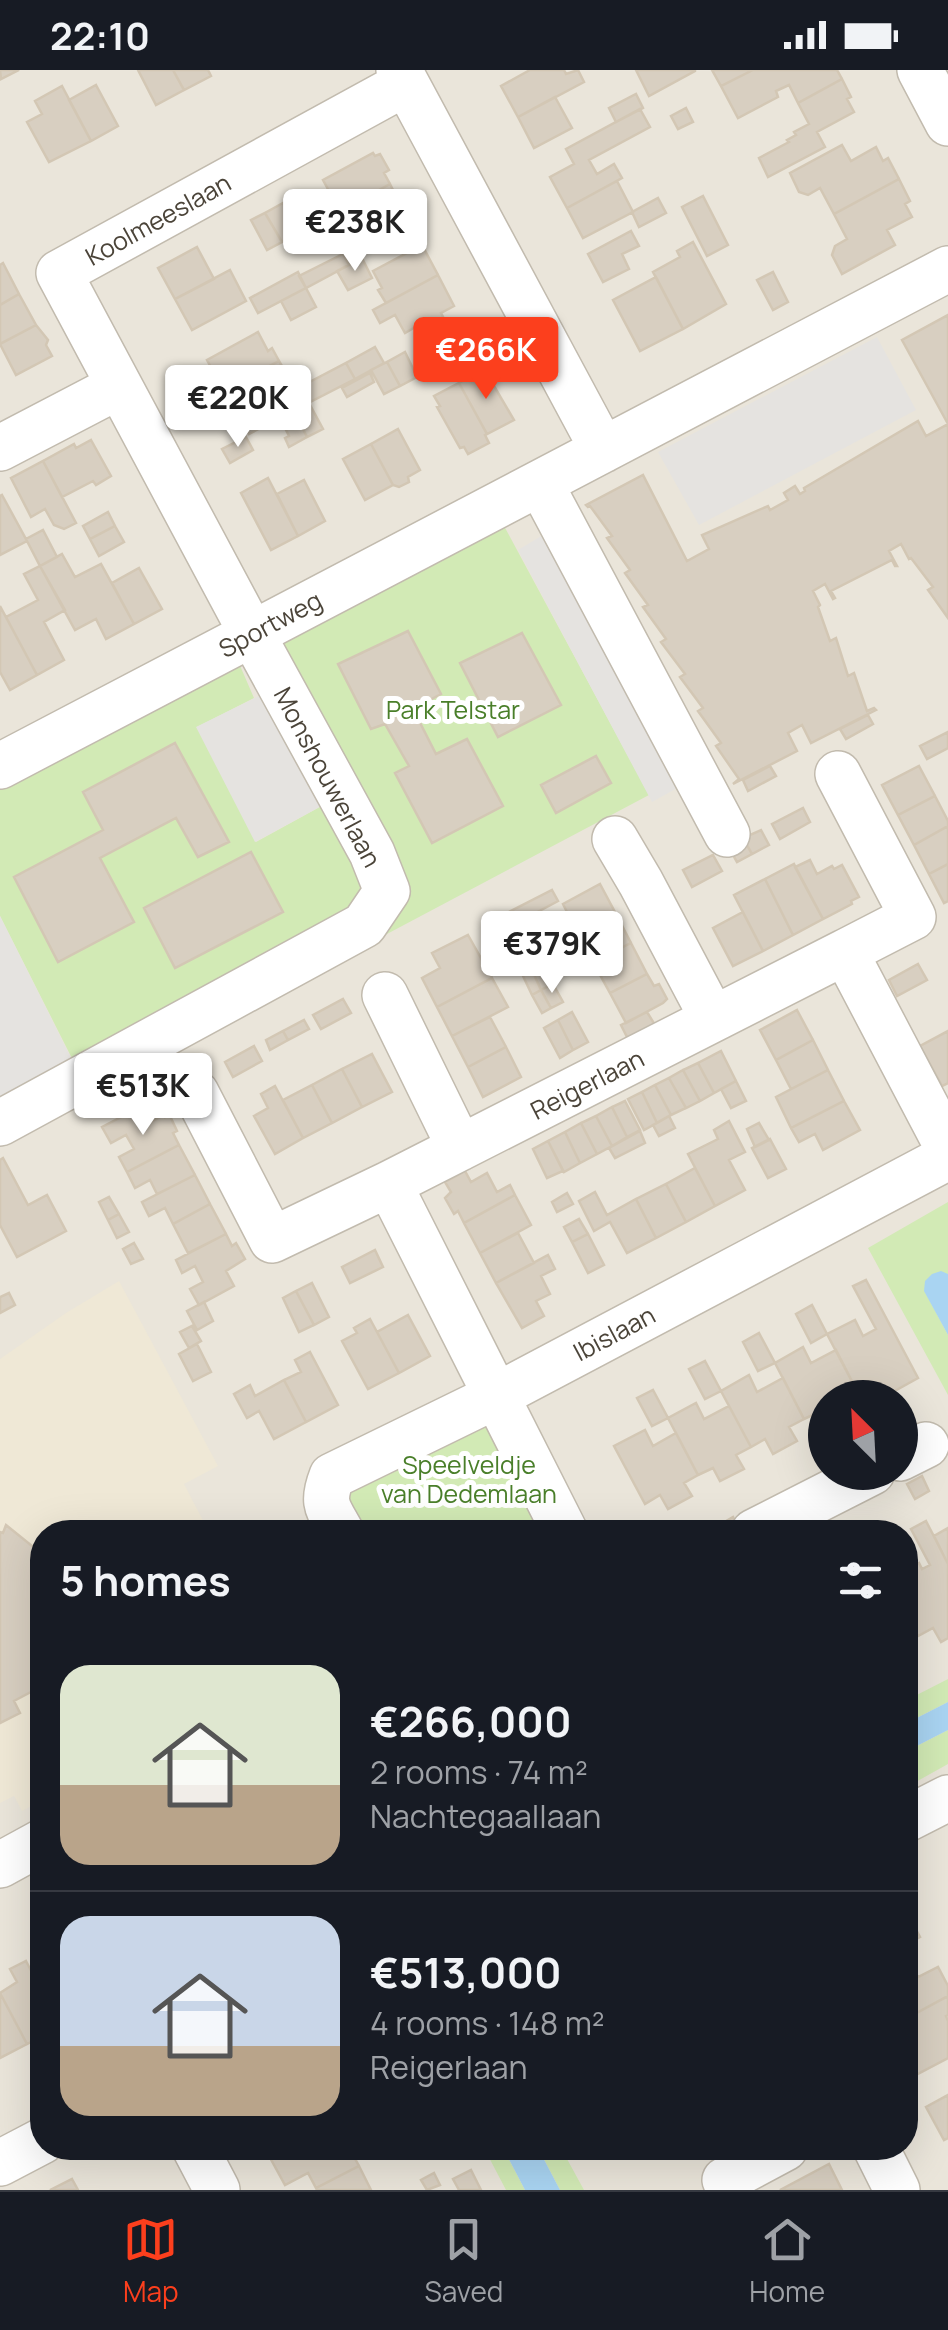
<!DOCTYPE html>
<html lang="en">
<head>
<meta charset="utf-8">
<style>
	:root { --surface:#171b24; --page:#20242c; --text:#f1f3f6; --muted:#9ea1a6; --line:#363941; --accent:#fc3f1d }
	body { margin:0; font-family:Manrope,sans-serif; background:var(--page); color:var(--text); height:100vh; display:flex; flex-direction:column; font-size:38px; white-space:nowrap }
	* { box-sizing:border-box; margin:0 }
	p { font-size:32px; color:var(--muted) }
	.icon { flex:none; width:55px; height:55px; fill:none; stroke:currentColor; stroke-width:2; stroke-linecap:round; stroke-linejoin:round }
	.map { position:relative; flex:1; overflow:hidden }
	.panel { position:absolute; left:30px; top:1450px; width:888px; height:640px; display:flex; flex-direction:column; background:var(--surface); border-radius:40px; box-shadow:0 10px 40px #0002 }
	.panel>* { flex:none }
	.needle { width:65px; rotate:336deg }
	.controls { position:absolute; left:808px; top:1310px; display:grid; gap:20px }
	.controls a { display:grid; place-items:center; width:110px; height:110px; border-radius:50%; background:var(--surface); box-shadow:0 10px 40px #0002; font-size:50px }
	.price { position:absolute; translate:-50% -85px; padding:0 22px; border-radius:10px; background:#fff; color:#222; font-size:32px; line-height:65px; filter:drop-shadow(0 2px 5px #0008) }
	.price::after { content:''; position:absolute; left:50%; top:60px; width:30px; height:22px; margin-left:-15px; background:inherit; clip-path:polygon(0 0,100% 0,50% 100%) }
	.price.current { background:var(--accent); color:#fff }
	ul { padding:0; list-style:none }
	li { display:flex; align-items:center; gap:30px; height:250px; padding:0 30px }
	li+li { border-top:2px solid var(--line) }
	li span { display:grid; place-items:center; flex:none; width:280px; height:200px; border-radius:30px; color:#555 }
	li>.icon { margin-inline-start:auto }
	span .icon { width:120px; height:120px; fill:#fffc; stroke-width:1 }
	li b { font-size:42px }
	h2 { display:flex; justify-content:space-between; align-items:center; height:120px; padding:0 30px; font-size:42px }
	.status { display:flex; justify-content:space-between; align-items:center; height:70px; padding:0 50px; background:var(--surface); direction:ltr }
	.status svg { height:28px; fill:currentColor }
	.tabs { display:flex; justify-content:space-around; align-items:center; height:140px; border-top:2px solid var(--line); background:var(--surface); font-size:28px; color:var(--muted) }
	.tabs a { display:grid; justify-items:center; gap:5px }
	.tabs .current { color:var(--accent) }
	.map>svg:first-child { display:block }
	.residential { fill:#eae5da; fill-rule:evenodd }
	.education { fill:#efe8d6 }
	.green { fill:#d2eab5 }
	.parking { fill:#e5e3e0 }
	.water { fill:#a9d4f2 }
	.building { fill:#d8cfc1; stroke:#d3c7b4; stroke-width:2.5 }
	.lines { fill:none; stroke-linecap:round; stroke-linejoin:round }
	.minor-casing { stroke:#c2bbae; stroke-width:48 }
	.minor { stroke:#fff; stroke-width:45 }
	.labels { text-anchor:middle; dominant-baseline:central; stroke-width:10; stroke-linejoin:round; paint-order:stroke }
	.street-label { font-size:25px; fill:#4b4439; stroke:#fff }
	.park-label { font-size:25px; fill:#4a7f2a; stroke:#fff }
</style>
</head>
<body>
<div class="status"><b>22:10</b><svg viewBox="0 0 49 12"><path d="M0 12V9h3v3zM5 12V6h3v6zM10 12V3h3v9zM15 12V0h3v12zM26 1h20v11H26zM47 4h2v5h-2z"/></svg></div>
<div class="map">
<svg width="948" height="2120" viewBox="0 0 948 2120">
	<rect width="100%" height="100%" fill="#f6f3ec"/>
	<path class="residential" d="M0 0H948V2120H0ZM825 1328H900V1402H825ZM42 1462H905V2078H42Z"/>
	<path class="education" d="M119 1211 218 1396 184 1414 209 1462H42V1730L22 1741 14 1726 0 1733V1289L66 1243Z"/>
	<path class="green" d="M503 454 649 725 89 1022 0 846V718L238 591 254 628 197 657 256 772 327 733 268 574Z
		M948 1132V1204L924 1220 948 1265V1325L868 1178Z
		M491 1340 559 1462H348L340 1416Z
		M948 1609V1632L905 1654V1631Z
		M948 1660V1694L905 1718V1682Z
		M484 2078H503L525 2120H506Z
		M538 2078H561L584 2120H560Z"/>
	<path class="parking" d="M877 267 916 340 699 455 658 382Z
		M543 465 679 717 652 732 518 480Z
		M267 622 327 733 255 772 196 657Z
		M0 846 76 998 0 1036Z"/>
	<path class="water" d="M941 1201 948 1204V1265L924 1221 925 1211 932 1204Z
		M948 1632V1660L905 1682V1654Z
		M503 2078H538L560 2120H525Z"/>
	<path class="building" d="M0 0H19L1 9Z
		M138 0H173L184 20 156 35Z
		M173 0H208L211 6 184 20Z
		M530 0H564L566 4 578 0 584 12 518 47 501 16Z
		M636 0H695V1L649 26Z
		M712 0H753L721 16Z
		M753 0H837L842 9 798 33 789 15 776 21 778 27 738 48 721 16Z
		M842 9 851 27 847 29 854 42 817 62 825 77 768 107 759 88 789 72 787 70 796 65 794 62 809 54 798 33Z
		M96 15 118 56 91 71 69 30Z
		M62 16 91 71 49 92 27 52 42 44 35 31Z
		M636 24 643 38 616 52 609 38Z
		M555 27 572 58 534 78 518 47Z
		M686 38 693 52 678 59 671 46Z
		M640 39 650 57 589 90 597 104 614 94 622 108 567 138 550 107 574 94 566 79Z
		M842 75 851 91 876 77 883 91 888 88 899 109 834 144 820 118 808 125 799 122 790 103Z
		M373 83 375 86 380 84 389 100 384 103 390 114 340 141 323 110Z
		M899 109 910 131 905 134 912 147 887 160 895 175 842 204 832 185 835 176 847 169 834 144Z
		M617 111 633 142 583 168 567 138Z
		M390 114 396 126 401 123 410 140 405 143 407 145 361 169 347 160 343 153 339 156 334 145Z
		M703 126 728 175 707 186 682 137Z
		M658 128 666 143 639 157 632 142Z
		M283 133 287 142 298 136 308 158 282 172 265 143Z
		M265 143 282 172 267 180 251 150Z
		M631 161 639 176 622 184 629 199 603 212 588 184Z
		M693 172 726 234 683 259 653 202 680 187 677 181Z
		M422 175 438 205 386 233 378 220 382 218 373 201Z
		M197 177 214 209 175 229 158 198Z
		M343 184 349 195 306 218 299 206Z
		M362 188 372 208 348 220 337 201Z
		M3 193 19 224 0 235V195Z
		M230 200 246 231 192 260 175 229Z
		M298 202 306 218 258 243 250 228Z
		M773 202 788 232 773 240 757 210Z
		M438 205 454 236 441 243 449 258 425 271 417 256 405 263 395 245 380 253 373 240Z
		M656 207 683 259 640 281 613 230Z
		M306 218 316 237 291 250 281 231Z
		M19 224 36 255 0 274V235Z
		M948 245V548L928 520 933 517 911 488 909 489 901 474 889 481 897 496H895L892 490 831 521 835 528 833 529 825 514 813 521 820 535 818 537 830 571 836 568 848 606 854 603 867 641 874 638 876 640 811 673 802 655 788 663 797 681 733 714 739 709 716 676 721 673 698 641 703 638 680 607 685 604 661 572 666 569 643 537 648 535 625 503 630 500 607 468 612 466 590 436 588 437 586 435 643 405 687 491 709 479 702 465 768 436 770 440 788 430 784 423 795 416 800 424 805 421 804 418 918 351 926 366 948 354 902 270Z
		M461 252 469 267 442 280 434 266Z
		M36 255 48 270 46 275 52 286 16 305 0 274Z
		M258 262 268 281 272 278 279 291 224 320 207 290Z
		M375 277 384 293 355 309 346 293Z
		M405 282 417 307 400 316 387 292Z
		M279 291 286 303 269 312 286 344 249 364 224 320Z
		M387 292 400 316 384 324 371 300Z
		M346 293 355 309 310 332 302 316Z
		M484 299 514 350 487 364 459 313Z
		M370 303 374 312 347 327 342 318Z
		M459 313 487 364 485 365 489 373 468 384 464 377 460 378 437 337 440 336 434 326Z
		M309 333 323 359 307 367 294 341Z
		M294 341 307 367 289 377 285 368 289 366 280 348Z
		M398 359 420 400 408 407 409 412 399 417 393 415 371 374Z
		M246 367 253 380 230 393 222 379Z
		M91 370 111 406 96 415 93 411 62 427 43 391 74 374 76 378Z
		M371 374 393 415 365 430 343 389Z
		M43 391 76 453 64 459 54 455 45 439 31 447 11 408Z
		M268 408 298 466 271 480 241 423Z
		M304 410 325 451 298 466 277 424Z
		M2 425 27 471 0 485V426Z
		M108 442 115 456 90 469 83 456Z
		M115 456 124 472 99 486 90 469Z
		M43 460 57 487 40 496 26 469Z
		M62 484 75 507 101 494 134 554 106 569 96 549 75 560 40 496Z
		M40 496 65 540 44 552 64 590 37 605 6 547 38 530 24 504Z
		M139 498 162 539 134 554 112 513Z
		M0 536 37 605 10 620 0 602Z
		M408 561 441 624 413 639 436 684 467 669 503 736 432 773 395 703 409 696 385 654 371 659 338 594Z
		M522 563 561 635 498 667 460 593Z
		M868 645 873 654 846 669 840 659Z
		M948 662V678L927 689 920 676Z
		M175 673 229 772 198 787 176 748 100 788 134 852 58 892 14 807 103 760 83 722Z
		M596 686 611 713 556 743 541 715Z
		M770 696 776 706 748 721 743 710Z
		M919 696 935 726 898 745 882 715Z
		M935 726 948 751V756L914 775 898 745Z
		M803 738 810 752 780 769 772 754Z
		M948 756V794L929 804 914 775Z
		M761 760 769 775 752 784 743 768Z
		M743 768 752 784 737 792 728 776Z
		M251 782 283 842 175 898 144 838Z
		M713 785 722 801 692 817 683 800Z
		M810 790 817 804 832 796 834 799 842 795 859 827 851 831 852 834 823 849 795 797Z
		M794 794 823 849 793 865 765 809Z
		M948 794V831L944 833 929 804Z
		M765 809 793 865 763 881 734 825Z
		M600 814 616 844 578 864 563 834Z
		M552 820 558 831 509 857 503 845Z
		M743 842 763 881 733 896 713 858Z
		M616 844 631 873 593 892 578 864Z
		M468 865 492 908 437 937 422 908 440 898 432 883Z
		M631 873 647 904 610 923 593 892Z
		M918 894 927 910 897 926 889 910Z
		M543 895 553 914 541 920 532 900Z
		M532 900 541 920 532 925 523 906Z
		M647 904 654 916 659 914 667 929 663 933 626 953 610 923Z
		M492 908 508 937 452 966 437 937Z
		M553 914 563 932 551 938 541 920Z
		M541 920 551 938 542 943 532 925Z
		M343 929 351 943 321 959 313 945Z
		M797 940 813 970 776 990 760 960Z
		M572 942 588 972 573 980 558 950Z
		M647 942 655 955 628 969 621 955Z
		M490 947 506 977 468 997 452 966Z
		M304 950 309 959 288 970 283 961Z
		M558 950 573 980 560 988 544 958Z
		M283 961 288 970 270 980 266 970Z
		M948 961V1013L942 1016 920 976Z
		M813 970 828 1000 791 1019 776 990Z
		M254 976 262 991 233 1007 225 992Z
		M506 977 521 1007 483 1027 468 997Z
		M721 981 736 1011 714 1023 698 993Z
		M372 984 392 1022 362 1037 342 999Z
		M698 993 714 1023 700 1031 683 1000Z
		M342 999 362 1037 332 1053 312 1015Z
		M683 1000 700 1031 686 1038 669 1008Z
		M828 1000 844 1031 791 1058 776 1027Z
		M669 1008 686 1038 671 1045 655 1015Z
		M736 1011 746 1031 731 1038 721 1019Z
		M312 1015 332 1053 303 1068 283 1030Z
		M655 1015 671 1045 657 1053 642 1022Z
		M275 1016 303 1068 275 1084 254 1046 268 1038 261 1024Z
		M642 1022 657 1053 644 1060 628 1029Z
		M625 1031 640 1060 627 1067 612 1037Z
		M844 1031 860 1060 823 1080 815 1064 799 1072 791 1058Z
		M612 1037 627 1067 612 1076 596 1046Z
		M133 1041 141 1057 164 1045 165 1047 169 1044 177 1061 173 1063 179 1075 127 1102 119 1087 134 1079 126 1065 111 1073 102 1057Z
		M596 1046 612 1076 597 1084 581 1053Z
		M669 1046 675 1058 659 1066 653 1055Z
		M729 1051 745 1082 729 1090 745 1120 715 1136 688 1084 718 1069 714 1060Z
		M581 1053 597 1084 580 1093 565 1062Z
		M759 1053 769 1070 755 1077 747 1059Z
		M640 1061 645 1073 615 1088 609 1078Z
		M565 1062 580 1093 564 1102 548 1071Z
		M770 1069 786 1099 768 1108 752 1078Z
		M548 1071 563 1101 547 1108 533 1079Z
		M179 1075 195 1105 157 1124 150 1110 135 1118 127 1102Z
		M3 1088 28 1135 47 1125 66 1161 17 1187 0 1155V1090Z
		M695 1098 715 1136 686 1152 666 1114Z
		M465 1101 471 1112 487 1103 497 1122 510 1115 515 1125 464 1153 458 1141 454 1144 445 1128 451 1122 445 1112Z
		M195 1105 210 1134 173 1154 165 1138 149 1146 142 1132Z
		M666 1114 686 1152 656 1168 636 1129Z
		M595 1122 607 1145 636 1129 656 1168 627 1183 610 1152 594 1161 579 1131Z
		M567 1123 573 1134 557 1142 552 1132Z
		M515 1125 531 1155 480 1183 464 1153Z
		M109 1127 119 1144 108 1150 99 1132Z
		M210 1134 226 1164 188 1183 173 1154Z
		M119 1144 129 1162 117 1168 108 1150Z
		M579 1149 588 1164 572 1172 564 1157Z
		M518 1163 534 1193 496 1213 480 1183Z
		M226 1164 232 1176 236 1173 245 1189 226 1201 234 1216 199 1235 190 1219 203 1212 195 1196 182 1203 176 1190Z
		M588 1164 604 1195 588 1203 572 1172Z
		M134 1173 143 1189 131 1194 123 1179Z
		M375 1180 383 1197 350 1213 342 1197Z
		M548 1185 555 1199 541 1206 550 1224 536 1231 544 1246 522 1258 496 1213Z
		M866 1210 918 1308 882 1328H879L871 1314 857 1321 827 1264 855 1250 863 1266 876 1259 853 1216Z
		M312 1213 329 1247 314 1255 296 1221Z
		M296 1221 314 1255 299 1262 283 1228Z
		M9 1223 15 1235 0 1243V1227Z
		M204 1232 213 1251 197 1260 187 1241Z
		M812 1235 827 1264 811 1273 796 1244Z
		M408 1245 430 1286 399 1303 377 1262Z
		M370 1249 399 1303 368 1319 342 1271 357 1263 354 1258Z
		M192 1256 201 1271 189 1278 180 1262Z
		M759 1263 775 1293 758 1301 743 1272Z
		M197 1274 211 1302 193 1311 179 1284Z
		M803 1277 811 1293 836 1280 857 1321 846 1328H825V1353L819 1342 804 1349 775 1293Z
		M310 1282 338 1335 306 1352 284 1310 301 1302 295 1290Z
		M705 1291 721 1321 705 1329 689 1299Z
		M749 1305 757 1322 783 1308 804 1349 789 1357 797 1371 773 1384 765 1369 751 1377 721 1321Z
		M284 1310 306 1352 274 1369 259 1341 247 1348 234 1324 250 1315 255 1326Z
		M653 1320 668 1348 652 1356 637 1328Z
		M696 1333 704 1349 729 1336 751 1377 736 1385 744 1399 720 1411 713 1398 698 1405 668 1348Z
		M645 1360 653 1376 676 1363 698 1405 684 1413 692 1426 668 1439 660 1425 645 1434 614 1376Z
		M922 1406 929 1421 915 1429 907 1414Z
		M733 1447 738 1457 728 1462 723 1453Z
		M926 1451 948 1494V1568L941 1572 933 1558 918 1566 905 1541V1500L919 1493 922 1499 930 1495 911 1459Z
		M6 1455 42 1484V1616L14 1631 20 1643 0 1653V1462L3 1463Z
		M948 1458V1494L934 1466Z
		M905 1541 914 1559 905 1564Z
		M905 1839 920 1867 905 1875Z
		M905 1884 918 1907 938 1897 948 1916V1926L909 1947 905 1940Z
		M26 1891 42 1922V1966L27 1974 0 1923 17 1912 10 1899Z
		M42 1898V1922L33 1904Z
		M0 1923 27 1974 0 1988Z
		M948 1926V1945L946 1946 948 1951V1988L910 2008 905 1999V1968L916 1962 909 1947Z
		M948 2025V2068L944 2070 926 2037Z
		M276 2078H349L359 2096 316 2118 308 2103 285 2115 267 2082Z
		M829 2094 842 2120H780Z
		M359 2096 371 2120H317L316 2118Z
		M471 2100 481 2120H459L453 2109Z
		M434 2103 440 2115 427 2120 421 2110Z
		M72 2109 78 2120H50Z"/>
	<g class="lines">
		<g class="minor-casing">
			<path id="minor" d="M399 0 603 380
				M920 0 948 53
				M0 378 119 316
				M540 413 727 764
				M0 696 948 199
				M838 704 913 847 845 882
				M615 769 641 813 713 949
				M385 925 460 1078
				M196 1023 272 1170 389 1114 845 882 948 1078
				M0 1053 364 855 387 821 372 783 252 564 59 203 406 13
				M389 1114 565 1462
				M900 1388 926 1375
				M341 1462C328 1438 321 1434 332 1406L496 1326 948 1087
				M754 1462 872 1402
				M905 1750 948 1728
				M0 1795 42 1772
				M195 2078 217 2120
				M876 2078 897 2120
				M0 2093 42 2071
				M725 2110 785 2078"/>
		</g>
		<use href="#minor" class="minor"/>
	</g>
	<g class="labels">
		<g class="street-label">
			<text transform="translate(158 149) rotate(-29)">Koolmeeslaan</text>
			<text transform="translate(270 554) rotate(-28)">Sportweg</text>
			<text transform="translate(328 707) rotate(62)">Monshouwerlaan</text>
			<text transform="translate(587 1014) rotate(-27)">Reigerlaan</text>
			<text transform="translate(614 1263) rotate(-28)">Ibislaan</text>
		</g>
		<g class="park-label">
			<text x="453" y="639">Park Telstar</text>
			<text x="469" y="1394">Speelveldje<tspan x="469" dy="29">van Dedemlaan</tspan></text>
		</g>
	</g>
</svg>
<div class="controls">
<a><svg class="needle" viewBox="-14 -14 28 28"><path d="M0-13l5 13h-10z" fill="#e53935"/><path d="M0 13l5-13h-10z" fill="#9ea1a6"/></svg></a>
</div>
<b class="price" style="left:355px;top:204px">€238K</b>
<b class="price current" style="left:486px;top:332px">€266K</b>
<b class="price" style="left:238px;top:380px">€220K</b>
<b class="price" style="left:552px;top:926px">€379K</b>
<b class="price" style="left:143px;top:1068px">€513K</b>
<section class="panel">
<h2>5 homes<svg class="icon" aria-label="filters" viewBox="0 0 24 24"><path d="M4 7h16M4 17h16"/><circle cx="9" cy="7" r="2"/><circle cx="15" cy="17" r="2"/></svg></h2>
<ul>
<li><span style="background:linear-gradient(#dfe7d0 60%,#b9a48a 0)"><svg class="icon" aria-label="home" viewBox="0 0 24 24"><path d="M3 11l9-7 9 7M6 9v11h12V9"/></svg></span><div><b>€266,000</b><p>2 rooms · 74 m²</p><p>Nachtegaallaan</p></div></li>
<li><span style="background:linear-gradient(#c9d6e8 65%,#b9a48a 0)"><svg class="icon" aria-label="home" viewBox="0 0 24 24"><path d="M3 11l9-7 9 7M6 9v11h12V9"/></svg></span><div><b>€513,000</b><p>4 rooms · 148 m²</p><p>Reigerlaan</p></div></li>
</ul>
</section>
</div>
<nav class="tabs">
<a class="current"><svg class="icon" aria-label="map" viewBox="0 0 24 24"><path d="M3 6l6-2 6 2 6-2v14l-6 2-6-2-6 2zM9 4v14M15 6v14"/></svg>Map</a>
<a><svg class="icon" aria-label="saved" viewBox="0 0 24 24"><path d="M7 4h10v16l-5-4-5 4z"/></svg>Saved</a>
<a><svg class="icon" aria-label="home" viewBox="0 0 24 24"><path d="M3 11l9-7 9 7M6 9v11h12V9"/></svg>Home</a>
</nav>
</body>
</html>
